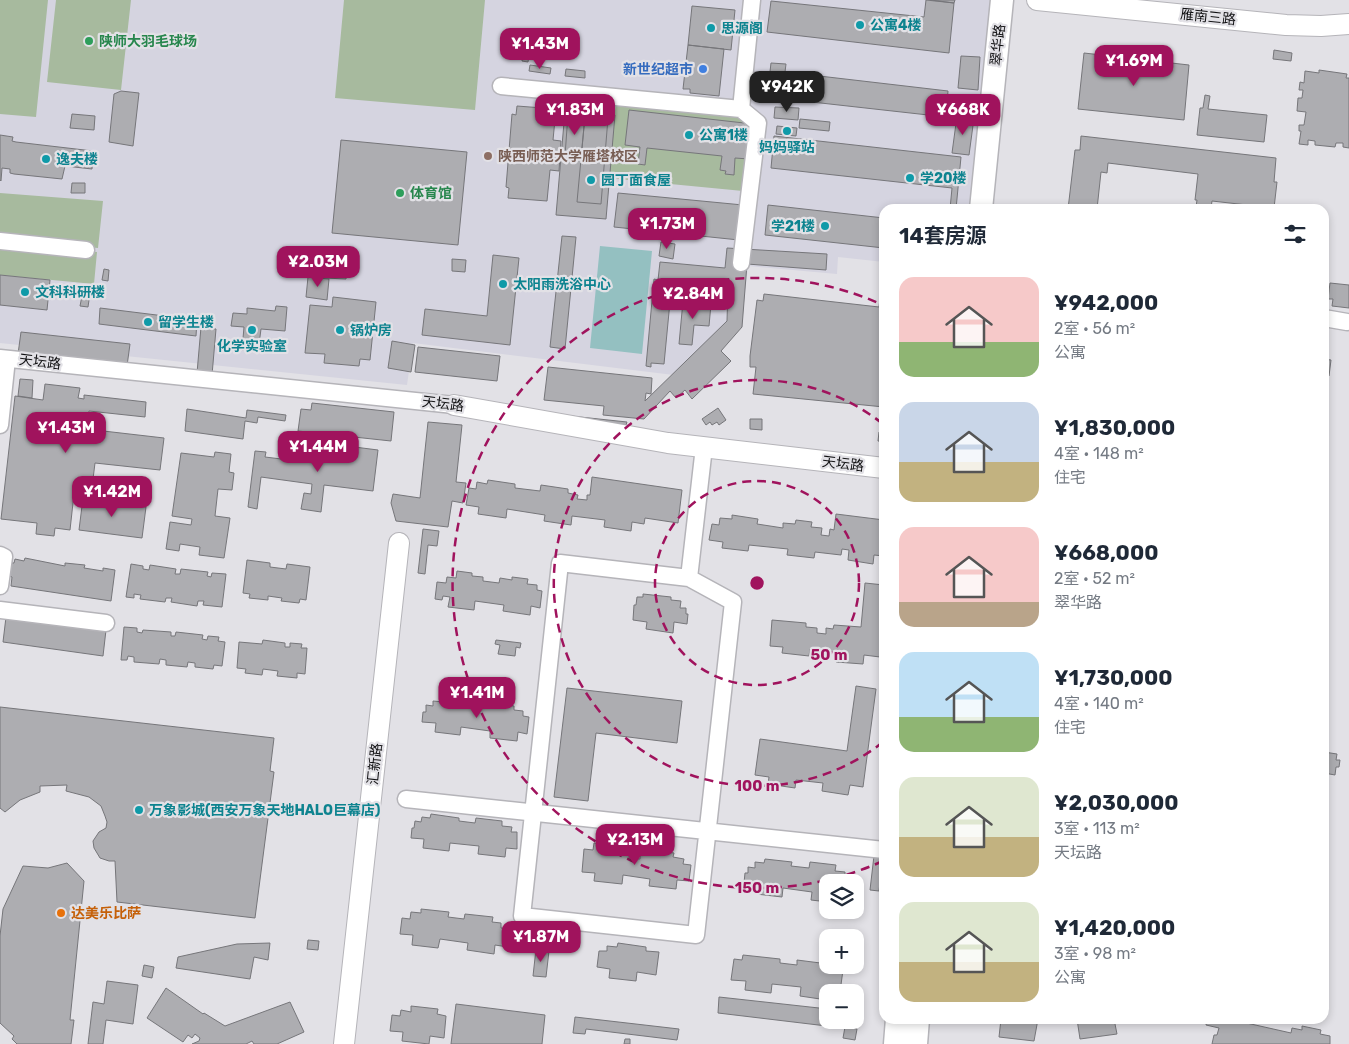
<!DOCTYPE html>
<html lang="zh">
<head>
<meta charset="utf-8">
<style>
	:root { --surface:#fff; --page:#f2f2f3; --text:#1f2937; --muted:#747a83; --accent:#a0135d }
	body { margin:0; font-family:Rubik,"Noto Sans SC",sans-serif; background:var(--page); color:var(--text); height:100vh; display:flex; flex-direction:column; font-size:19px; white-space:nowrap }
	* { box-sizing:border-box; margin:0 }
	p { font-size:16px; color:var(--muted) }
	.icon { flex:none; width:28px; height:28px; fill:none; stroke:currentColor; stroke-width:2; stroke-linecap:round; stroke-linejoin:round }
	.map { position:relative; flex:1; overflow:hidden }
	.details { position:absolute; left:879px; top:204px; width:450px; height:820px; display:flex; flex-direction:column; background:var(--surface); border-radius:15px; box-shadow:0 2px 8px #0003 }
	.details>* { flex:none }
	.tools { position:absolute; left:819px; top:874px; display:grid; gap:10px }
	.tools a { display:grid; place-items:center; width:45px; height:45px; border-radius:10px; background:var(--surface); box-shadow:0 2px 8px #0003; font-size:25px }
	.price { position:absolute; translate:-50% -42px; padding:0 11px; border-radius:10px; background:var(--accent); color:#fff; font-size:16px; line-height:32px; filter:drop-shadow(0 1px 2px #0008) }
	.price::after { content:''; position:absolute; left:50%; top:30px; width:15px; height:11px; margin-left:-8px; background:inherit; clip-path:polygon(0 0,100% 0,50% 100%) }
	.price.selected { background:#222; color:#fff }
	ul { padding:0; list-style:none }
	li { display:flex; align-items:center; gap:15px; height:125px; padding:0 20px }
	li span { display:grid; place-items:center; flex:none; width:140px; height:100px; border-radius:15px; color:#555 }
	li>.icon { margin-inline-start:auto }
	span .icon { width:60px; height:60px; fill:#fffc; stroke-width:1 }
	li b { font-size:21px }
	h2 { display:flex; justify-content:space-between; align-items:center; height:60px; padding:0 20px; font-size:21px }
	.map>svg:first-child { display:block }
	.built { fill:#d5d4e0 }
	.green { fill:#a7ba9e }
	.water { fill:#94c0c1 }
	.building { fill:#adadb1; stroke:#76767a }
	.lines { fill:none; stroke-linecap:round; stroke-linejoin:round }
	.minor-casing { stroke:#b5b4b9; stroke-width:19 }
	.tertiary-casing { stroke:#b5b4b9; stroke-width:22 }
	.secondary-casing { stroke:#b5b4b9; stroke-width:25 }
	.minor { stroke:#fff; stroke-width:16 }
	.tertiary { stroke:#fff; stroke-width:20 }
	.secondary { stroke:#fff; stroke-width:22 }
	.ring { fill:none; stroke:#a0135d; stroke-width:2.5; stroke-dasharray:9 6 }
	.culture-dot { fill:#0f9aa8; stroke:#e2e1e6; stroke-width:2 }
	.leisure-dot { fill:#2e9e5b; stroke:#e2e1e6; stroke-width:2 }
	.shop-dot { fill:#3f7fe0; stroke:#e2e1e6; stroke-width:2 }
	.education-dot { fill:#8d6e63; stroke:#e2e1e6; stroke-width:2 }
	.food-dot { fill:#e8710a; stroke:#e2e1e6; stroke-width:2 }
	.labels { text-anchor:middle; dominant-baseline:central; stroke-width:4.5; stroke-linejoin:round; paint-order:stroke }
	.street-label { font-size:14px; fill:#111113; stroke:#e2e1e6 }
	.culture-label { font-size:14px; font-weight:bold; fill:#0d838f; stroke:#e2e1e6; text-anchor:start }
	.leisure-label { font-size:14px; font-weight:bold; fill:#27864d; stroke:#e2e1e6; text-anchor:start }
	.shop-label { font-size:14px; font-weight:bold; fill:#366cbe; stroke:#e2e1e6; text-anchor:end }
	.education-label { font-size:14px; font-weight:bold; fill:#785e54; stroke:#e2e1e6; text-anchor:start }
	.food-label { font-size:14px; font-weight:bold; fill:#c56008; stroke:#e2e1e6; text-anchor:start }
	.centre { fill:#a0135d; stroke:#e2e1e6; stroke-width:2.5 }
	.ring-label { font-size:15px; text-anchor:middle; font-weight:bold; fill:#a0135d; stroke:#e2e1e6; stroke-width:4.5; stroke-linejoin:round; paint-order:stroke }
</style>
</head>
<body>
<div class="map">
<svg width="1349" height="1044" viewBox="0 0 1349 1044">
	<rect width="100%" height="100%" fill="#e2e1e6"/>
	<path class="built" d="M0 0H1002L971 209H884V262L838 257 837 274 748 266 742 321 690 377 413 343 407 385 0 343Z"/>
	<path class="green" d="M0 0H48L36 117 0 114Z
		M56 0H131L121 90 47 82Z
		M344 0H485L475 110 335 98Z
		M616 101 738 114 750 124 743 191 608 178Z
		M0 193 103 201 98 248 0 239Z
		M0 243 97 252 94 284 0 275Z"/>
	<path class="water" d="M600 246 652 251 642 354 590 348Z"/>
	<path class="building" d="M926 0 954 3 949 53 767 32 771 1 924 17Z
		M931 0H955L954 3Z
		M692 6 735 10 731 50 688 45Z
		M524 38 531 39 528 62 522 61Z
		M688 45 724 49 719 96 690 93V89H683Z
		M1274 50 1292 53 1291 61 1273 59Z
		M1084 53 1189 65 1184 120 1078 109Z
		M961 56 980 57 978 90 958 88Z
		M771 63 786 64 785 72 948 91 946 117 767 97Z
		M530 65 551 68 550 74 529 71Z
		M566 69 585 71V78L565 76Z
		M1319 70 1347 74 1346 78H1349V148L1343 147V143H1336L1335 147 1315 145V141L1308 140V145L1299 144 1301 131H1299V125H1304L1306 112 1297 111 1298 98H1302L1303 90H1299L1300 82 1304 83 1305 71 1319 73Z
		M121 91 139 93 133 146 109 142 114 94Z
		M1205 95 1210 96 1208 109 1267 115 1264 142 1197 135 1200 108H1203Z
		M517 106 556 109 553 140 561 141 559 171 550 170 547 201 508 198 509 188 506 187 512 114 516 115Z
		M775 107 799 108 798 120 774 118Z
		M629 110 753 124 749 159 735 158 734 175 725 174 726 171 720 170 722 156 647 148 645 165 638 164 640 147 625 145Z
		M565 111 615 115 606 219 556 215Z
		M72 114 95 116 94 130 70 128Z
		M568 114 585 116 581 158 565 156Z
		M585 116 608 118 601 204 577 202Z
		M957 116 974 118 969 155 952 153Z
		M800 119 830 122 829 131 799 128Z
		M777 126 797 128 796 136 776 134Z
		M0 135 13 137 12 141 16 142 93 151 92 169 65 166 62 179 14 174 10 173V169L2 168 1 181 0 180Z
		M774 136 961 157 956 209H950L952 188 771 168Z
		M1081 136 1276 158 1274 182H1277L1274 208 1256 209V206L1212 201 1211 208 1196 207 1197 200H1195L1198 174 1108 163 1107 173 1101 172 1097 209H1068L1075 150H1080Z
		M341 140 467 152 458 245 332 233Z
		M72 183H85V193H71Z
		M618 193 743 205 739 240 614 227Z
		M768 205 884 218V248L765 235Z
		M562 236 576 237 565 349 550 347Z
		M661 242 675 244 673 259 659 256Z
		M327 247 349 249 346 279 324 278Z
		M727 248 827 254 826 270 747 264 742 327 721 351 731 361 692 399 685 390 676 398 670 391 644 419 603 415 604 406 544 400 548 367 652 378 651 394 646 393 645 401 727 321 728 286 690 282 689 290 682 289V282L672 281 664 364 651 363V367L646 366 654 279 658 280 660 262 725 268Z
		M493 255 519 258 510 345 422 335 425 309 487 316Z
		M452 259 466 260 465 272 452 271Z
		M104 269 109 270 108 281 102 280Z
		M0 275 50 280 47 310 0 305Z
		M308 277 329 279 327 300 306 297Z
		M1330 283 1349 285V308L1332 306 1333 299H1328Z
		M881 289H884V407L753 394 756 367H750V356L757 300 763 301 764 294 879 307Z
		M83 291 90 293 88 307 80 306Z
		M333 297 376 302 370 360 360 359 359 366 324 363 325 354 305 353 310 305 332 307Z
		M683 301 711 304 709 326 694 325 692 345 679 344Z
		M276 306 287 307 285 331 261 329 258 352 242 350 244 327 231 326 233 313 247 314V308L275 311Z
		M100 308 197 320 196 336 99 324Z
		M201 327 216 329 212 375 197 373Z
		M21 332 130 344 127 366 18 354Z
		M392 341 415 345 411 372 388 368Z
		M418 347 500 356 497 381 415 372Z
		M1324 359 1331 360 1329 376 1324 375Z
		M20 379 33 380 32 398 18 396Z
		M45 384 80 388 78 398 84 399V395L146 402 145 417 89 411 86 429 164 438 160 470 95 463 92 487 75 485 70 530 55 528 54 536 36 534 37 523 1 519 15 396 43 400Z
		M312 403 394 412 391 441 298 431 301 409 311 410Z
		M718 408 726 420 719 425 717 422 712 425 710 422 706 425 702 419Z
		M187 409 246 418 247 410 286 415 285 421 258 417 257 423 245 421 243 439 185 431Z
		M505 409 627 422 626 425 505 413Z
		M750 419H762V430L750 429Z
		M428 422 462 425 456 482 466 483 463 503 452 501 448 527 396 521 391 503 393 494 420 498Z
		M879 432 884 433V442L878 441Z
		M323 443 378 450 373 491 324 485 321 512 301 509 304 493 311 494 312 484 261 477 257 509 248 507 255 451 266 452 265 457 314 463 315 457 321 458Z
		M215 452 231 454 229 472 234 473 232 490 218 489 215 516 230 518 224 558 199 555 200 547 180 544 179 551 166 549 170 522 191 525 192 519 172 516 181 453 214 457Z
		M592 477 682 490 678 523 645 518 644 524 632 522 631 531 604 527 605 520 572 516 571 525 544 521 545 515 507 509 506 518 478 514 479 507 466 505 469 488 476 489 477 482 487 484 488 480 515 484V488L540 491 541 485 568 489V493L578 495 577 499 587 500V495H590Z
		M83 498 146 507 142 538 79 530Z
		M836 514 884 520V556L874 555 873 564 848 560 849 550 842 549 841 555 815 552 814 558 787 555 788 549 749 545 748 551 722 548 723 542 709 540 712 524 719 525 720 518 732 519V515L758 519 757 524 783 528V523L795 524 796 520 812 522 811 527 822 528 821 535 829 536 830 529 834 530Z
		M423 529 439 531 437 546 428 545 425 574 418 573Z
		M25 558 65 566V563L85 565 84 568 103 571V568L115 570 111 601 11 586 12 577 9 576 11 563H14L15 559 24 561Z
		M247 560 270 563V567L286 569 287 564 310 567 306 600 300 599 299 603 281 601 282 598 268 596V600L249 598 250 594 243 593Z
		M131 564 143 566V569L149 570 150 565 176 569 175 574H180L181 569 208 572 207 576 211 577 212 573 226 574 222 607 203 605 204 601H198L197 606 171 602 172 598H166L165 602 140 599 141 595 134 594V598L126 597Z
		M457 571 472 573V576L483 577V581L499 583 500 578 512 580V577L528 579 527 584 537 585V590L542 591 540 608 531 606 530 615 503 611 504 605 475 601 474 610 448 607 450 597 443 596 442 600 435 599 437 582 446 583 447 577 456 578Z
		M865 583 884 585V612L880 657 864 655 863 664 836 662 837 652 810 649 809 656 782 653 783 647 770 646 772 620 806 623V627L817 628V633L826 634V628L833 629 834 625 861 627Z
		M643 594 671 597V600L681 601 680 608H686V614H688L687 624 674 622 673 633 646 629 647 622 633 620 634 605H636L637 597H643Z
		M6 617 106 630 103 656 3 642Z
		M124 627 137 628V632L142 633 143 630 171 632V636H175L176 632 203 635 202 639 207 640 208 636 219 637 218 641 225 642 222 666 214 665 213 669 195 667V663L188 662 187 667 166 665V660L160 659 159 664 134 662V657L128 656 127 660H121Z
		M263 640 285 643V647H290V643L302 644 301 648H307L305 674 297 673V678L277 676 278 671 263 669 262 675 245 673 246 669 237 668 239 642 262 644Z
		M496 640 521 643 520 648 516 647 515 656 498 654 500 645 495 644Z
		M856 686 876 689 863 787 850 785 848 795 822 791 823 783 796 780 795 788 768 784 769 777 755 775 760 739 847 751Z
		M567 688 682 701 677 743 596 733 588 801 554 797Z
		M444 698 471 702 470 705 487 707V702L514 706V710L523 711V716L529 717 527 734 518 732 517 741 490 738V731L461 727 460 735 435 732 436 723 422 722 423 712H426V705L433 706V701L444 702Z
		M0 707 274 738 270 771 274 772 255 918 117 902 115 861H109L100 858 94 848 93 841 99 832 106 828 107 822 105 816 101 806 89 797 66 791 67 785 40 786V792L20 800 5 812 0 808Z
		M1324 752 1337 754 1336 760H1340L1339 767H1336L1335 775 1324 773Z
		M431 814 459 818V821L475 823 476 818 502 821V826L512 827 511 832H517V849L506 848 505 857 478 854 479 846 450 843 449 851 423 848 424 839 411 838 412 828H414L415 821 421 822 422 817 430 818Z
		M594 843 620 846 619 851 630 852 629 858 640 859V853L646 854V849L674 853 673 857 684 859 683 864 691 865 689 881 677 880 676 889 649 886 650 879 623 875 622 884 594 881 595 873 582 872 584 849 593 850Z
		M875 847 884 851 879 891 870 890Z
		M765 859 792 862 791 866 809 868 810 862 836 865 835 871 845 872V877H851L850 882H828V902L811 900 812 892 783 888 782 897 756 894 757 885 744 883 745 873H748V867L755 868V862L764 863Z
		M67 863 84 881 70 1020H74L71 1044H17L12 1039 14 1036 0 1023V936L3 909 23 866 48 868Z
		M421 909 449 912 448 917 464 919 465 914 493 917 492 922 501 923V928L510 929 508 947 495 945 494 954 467 950 468 943 440 939 438 948 412 945 413 935 400 934 402 918 410 919 411 912 421 913Z
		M308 940 319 941 318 950 307 949Z
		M270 943 268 960 254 957 250 979 176 968 178 957 237 944Z
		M618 943 646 947V951L659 952 656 975 637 972 636 981 609 978 610 969 597 967 599 951H607V946L617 947Z
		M536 949 549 951 546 977 533 976Z
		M743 955 780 959V963L797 965V960L836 965 835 969 843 970 840 992 828 991 827 1000 800 996 801 987 772 984 771 993 745 990 746 981 731 980 734 959 742 960Z
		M144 965 154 967 152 978 142 976Z
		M107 981 138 985 133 1024 106 1020 103 1044H88L93 1002 104 1004Z
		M166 988 203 1014 204 1013 225 1026 290 1002 304 1032 277 1044H254L252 1041 246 1044H192L199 1041 200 1038 195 1034 192 1038 188 1035 183 1042 147 1018Z
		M719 997 828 1009V1020H836L835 1027 718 1013Z
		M456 1004 545 1015 542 1044H451Z
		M411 1006 438 1009 437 1014 446 1016 444 1038 430 1036 429 1044 402 1041 403 1032 390 1031 392 1015 400 1016 401 1010 411 1012Z
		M575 1017 679 1029 677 1040 586 1029 585 1034 573 1033Z
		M1001 1019H1038L1034 1041 999 1037Z
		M1077 1019H1114L1117 1034 1080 1039Z
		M1205 1019H1243L1242 1022 1291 1033 1292 1028 1302 1030V1026L1321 1030 1320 1034 1330 1036V1044H1212L1214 1035H1217L1219 1028 1206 1025 1207 1019Z
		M845 1027 857 1029 855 1040 843 1038Z
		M625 1039H630V1044H624Z"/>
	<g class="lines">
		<g class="minor-casing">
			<path id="minor" d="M744 80 764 82
				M501 86 741 109 758 123 741 263
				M741 109 752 0
				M0 241 86 250
				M1324 318 1347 322
				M0 358 454 405
				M0 425 7 359
				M0 555 4 557 0 586
				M560 563 689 578 733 602 696 935 522 916Z
				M689 578 704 447
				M0 610 106 623
				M406 799 884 850"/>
		</g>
		<g class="tertiary-casing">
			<path id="tertiary" d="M1037 0 1286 25 1321 26 1349 24
				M454 405 668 443 884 468
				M344 1044 399 543"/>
		</g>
		<g class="secondary-casing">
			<path id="secondary" d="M981 209 1002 0
				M895 1044 897 1019
				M916 1044 918 1019"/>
		</g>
		<use href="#minor" class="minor"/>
		<use href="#tertiary" class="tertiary"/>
		<use href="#secondary" class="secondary"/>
	</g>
	<g class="ring">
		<circle cx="757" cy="583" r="102"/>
		<path d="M883 742A203 203 0 1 1 883 424"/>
		<path d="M883 861A305 305 0 1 1 883 305"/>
	</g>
	<g class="culture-dot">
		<circle cx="860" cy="25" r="5"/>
		<circle cx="711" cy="28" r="5"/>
		<circle cx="787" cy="131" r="5"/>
		<circle cx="689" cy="135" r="5"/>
		<circle cx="46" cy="159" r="5"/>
		<circle cx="910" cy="178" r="5"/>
		<circle cx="591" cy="180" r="5"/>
		<circle cx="825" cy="226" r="5"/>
		<circle cx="503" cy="284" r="5"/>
		<circle cx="25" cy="292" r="5"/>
		<circle cx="148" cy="322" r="5"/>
		<circle cx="252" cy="330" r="5"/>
		<circle cx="340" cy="330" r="5"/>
		<circle cx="139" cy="810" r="5"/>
	</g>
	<g class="leisure-dot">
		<circle cx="89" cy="41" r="5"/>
		<circle cx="400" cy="193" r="5"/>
	</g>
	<circle class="shop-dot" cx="703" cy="69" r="5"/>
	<circle class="education-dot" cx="488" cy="156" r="5"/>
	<circle class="food-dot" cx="61" cy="913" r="5"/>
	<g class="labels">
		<g class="street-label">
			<text transform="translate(1208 17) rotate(6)">雁南三路</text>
			<text transform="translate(998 45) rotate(-84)">翠华路</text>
			<text transform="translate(40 362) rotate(7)">天坛路</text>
			<text transform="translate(443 404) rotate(7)">天坛路</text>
			<text transform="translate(843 464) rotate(7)">天坛路</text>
			<text transform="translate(375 764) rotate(-84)">汇新路</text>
		</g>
		<g class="culture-label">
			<text x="870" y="25">公寓4楼</text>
			<text x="721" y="28">思源阁</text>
			<text x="699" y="135">公寓1楼</text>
			<text x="787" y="147" text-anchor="middle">妈妈驿站</text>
			<text x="56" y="159">逸夫楼</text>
			<text x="920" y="178">学20楼</text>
			<text x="601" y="180">园丁面食屋</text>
			<text x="815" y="226" text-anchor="end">学21楼</text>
			<text x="513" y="284">太阳雨洗浴中心</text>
			<text x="35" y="292">文科科研楼</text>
			<text x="158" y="322">留学生楼</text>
			<text x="350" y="330">锅炉房</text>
			<text x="252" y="346" text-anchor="middle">化学实验室</text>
			<text x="149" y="810">万象影城(西安万象天地HALO巨幕店)</text>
		</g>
		<g class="leisure-label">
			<text x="99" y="41">陕师大羽毛球场</text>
			<text x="410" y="193">体育馆</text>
		</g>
		<g class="shop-label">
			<text x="693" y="69">新世纪超市</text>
		</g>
		<g class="education-label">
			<text x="498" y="156">陕西师范大学雁塔校区</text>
		</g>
		<g class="food-label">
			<text x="71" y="913">达美乐比萨</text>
		</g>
	</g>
	<circle cx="757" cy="583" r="8" class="centre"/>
	<g class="ring-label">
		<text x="829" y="660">50 m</text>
		<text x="757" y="791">100 m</text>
		<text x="757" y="893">150 m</text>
	</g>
</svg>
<div class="tools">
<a><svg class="icon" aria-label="layers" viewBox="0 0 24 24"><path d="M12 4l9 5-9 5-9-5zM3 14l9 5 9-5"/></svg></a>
<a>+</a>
<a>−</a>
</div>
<b class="price" style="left:540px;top:70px">¥1.43M</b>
<b class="price" style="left:1134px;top:87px">¥1.69M</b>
<b class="price selected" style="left:787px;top:113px">¥942K</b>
<b class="price" style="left:575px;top:136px">¥1.83M</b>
<b class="price" style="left:963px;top:136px">¥668K</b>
<b class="price" style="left:667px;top:250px">¥1.73M</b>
<b class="price" style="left:318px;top:288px">¥2.03M</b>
<b class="price" style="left:693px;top:320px">¥2.84M</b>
<b class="price" style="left:66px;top:454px">¥1.43M</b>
<b class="price" style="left:318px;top:473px">¥1.44M</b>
<b class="price" style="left:112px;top:518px">¥1.42M</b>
<b class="price" style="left:477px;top:719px">¥1.41M</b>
<b class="price" style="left:635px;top:866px">¥2.13M</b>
<b class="price" style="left:541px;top:963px">¥1.87M</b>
<section class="details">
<h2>14套房源<svg class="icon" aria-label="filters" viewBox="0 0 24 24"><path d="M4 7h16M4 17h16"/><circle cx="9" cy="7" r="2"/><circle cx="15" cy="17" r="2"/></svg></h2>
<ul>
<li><span style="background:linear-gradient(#f6c9c9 65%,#8fb573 0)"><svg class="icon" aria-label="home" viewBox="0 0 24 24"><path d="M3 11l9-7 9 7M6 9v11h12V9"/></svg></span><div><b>¥942,000</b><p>2室 · 56 m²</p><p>公寓</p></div></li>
<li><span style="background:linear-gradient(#c9d6e8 60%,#c2b280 0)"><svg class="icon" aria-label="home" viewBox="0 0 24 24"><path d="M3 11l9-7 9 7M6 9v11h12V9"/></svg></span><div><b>¥1,830,000</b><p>4室 · 148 m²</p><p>住宅</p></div></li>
<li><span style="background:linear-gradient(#f6c9c9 75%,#b9a48a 0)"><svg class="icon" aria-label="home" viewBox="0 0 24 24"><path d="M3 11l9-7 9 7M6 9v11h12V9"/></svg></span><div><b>¥668,000</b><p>2室 · 52 m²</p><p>翠华路</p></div></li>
<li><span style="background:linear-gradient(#bfe0f5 65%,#8fb573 0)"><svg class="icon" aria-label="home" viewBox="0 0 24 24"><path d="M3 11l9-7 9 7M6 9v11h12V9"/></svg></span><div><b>¥1,730,000</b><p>4室 · 140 m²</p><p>住宅</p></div></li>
<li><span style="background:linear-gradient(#dfe7d0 60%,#c2b280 0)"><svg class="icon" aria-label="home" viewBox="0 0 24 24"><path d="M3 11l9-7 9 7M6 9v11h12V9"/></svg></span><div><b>¥2,030,000</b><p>3室 · 113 m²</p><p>天坛路</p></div></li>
<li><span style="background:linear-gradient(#dfe7d0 60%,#c2b280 0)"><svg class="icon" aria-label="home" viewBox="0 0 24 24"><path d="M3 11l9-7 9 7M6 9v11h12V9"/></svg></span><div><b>¥1,420,000</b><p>3室 · 98 m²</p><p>公寓</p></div></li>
</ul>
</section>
</div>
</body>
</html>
